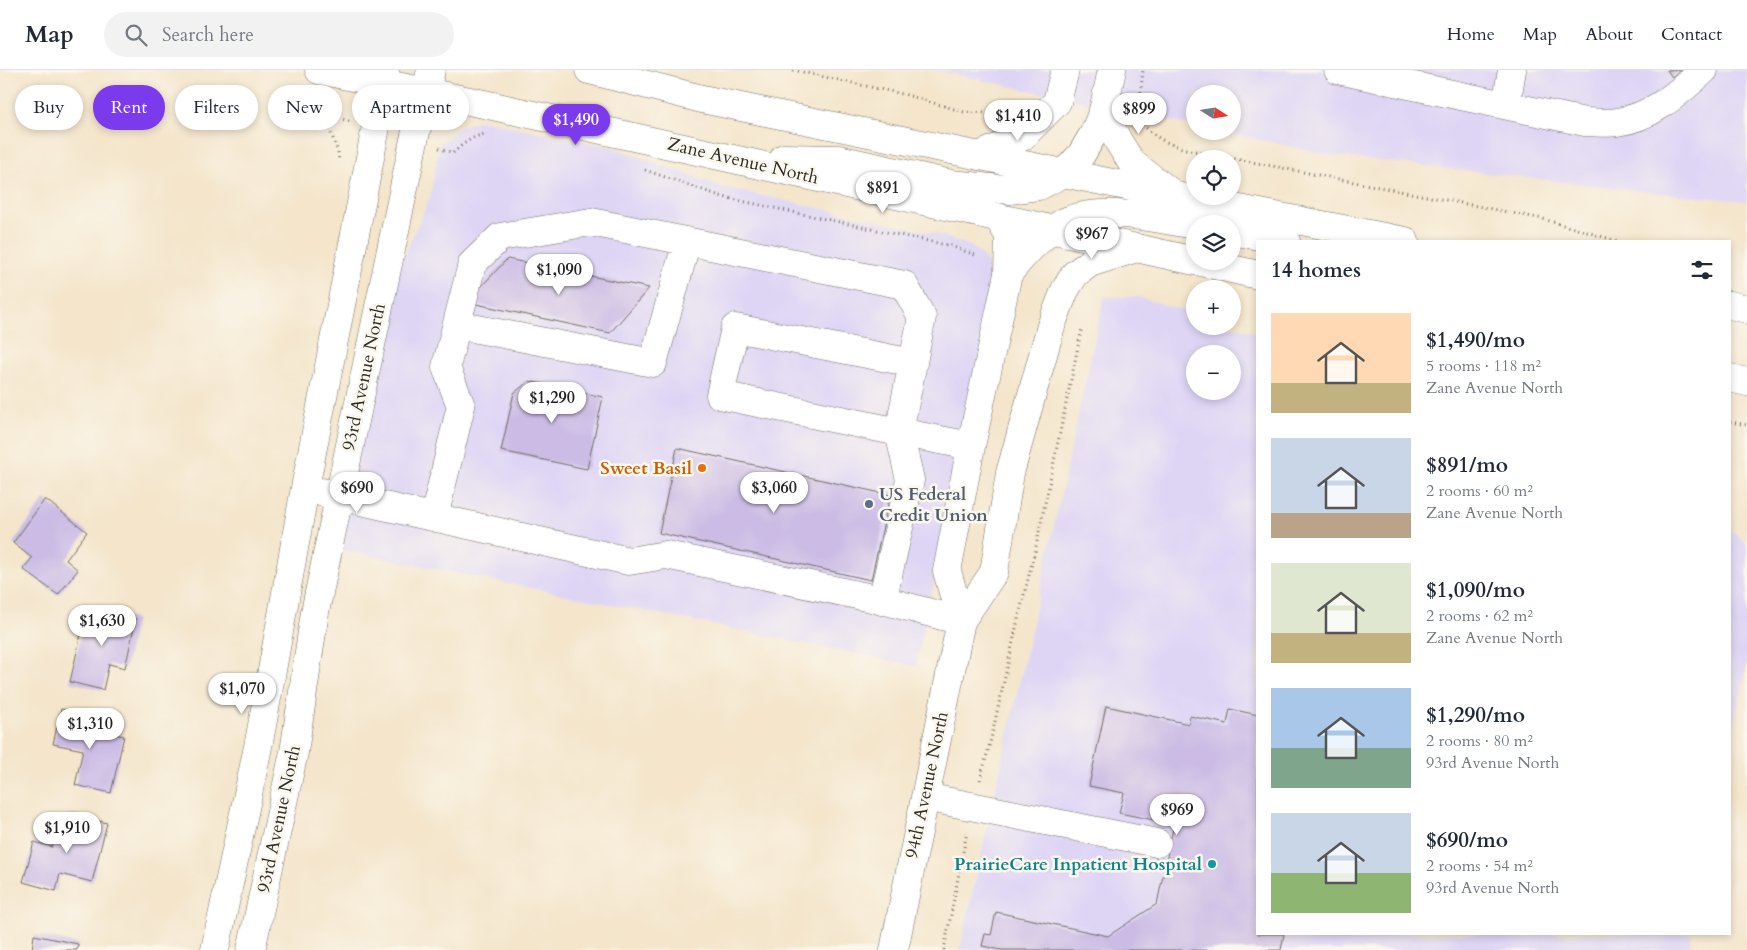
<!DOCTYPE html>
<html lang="en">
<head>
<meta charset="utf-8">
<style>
	:root { --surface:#fff; --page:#f2f2f3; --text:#1f2937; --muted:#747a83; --line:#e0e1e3; --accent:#7c3aed }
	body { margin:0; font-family:Cardo,serif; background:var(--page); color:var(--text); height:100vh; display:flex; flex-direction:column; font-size:19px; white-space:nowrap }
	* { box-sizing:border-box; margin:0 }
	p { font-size:16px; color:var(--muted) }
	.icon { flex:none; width:28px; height:28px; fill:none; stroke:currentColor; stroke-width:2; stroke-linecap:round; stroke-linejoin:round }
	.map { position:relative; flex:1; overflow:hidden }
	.sheet { position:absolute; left:1256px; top:170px; width:475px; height:695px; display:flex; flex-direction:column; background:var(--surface); border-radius:0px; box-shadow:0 2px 8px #0003 }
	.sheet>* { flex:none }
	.top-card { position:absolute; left:15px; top:15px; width:475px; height:45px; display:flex; gap:10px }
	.needle { width:32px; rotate:102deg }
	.fabs { position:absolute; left:1186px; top:15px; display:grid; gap:10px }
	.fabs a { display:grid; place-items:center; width:55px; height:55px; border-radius:50%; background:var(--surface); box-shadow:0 2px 8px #0003; font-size:25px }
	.price { position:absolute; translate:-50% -42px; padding:0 11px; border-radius:18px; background:#fff; color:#222; font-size:16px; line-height:32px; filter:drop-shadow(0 1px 2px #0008) }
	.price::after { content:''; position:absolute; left:50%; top:30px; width:15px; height:11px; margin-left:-8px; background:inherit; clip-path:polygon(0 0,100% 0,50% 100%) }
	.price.selected { background:var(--accent); color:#fff }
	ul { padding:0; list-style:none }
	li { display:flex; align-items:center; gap:15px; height:125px; padding:0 15px }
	li span { display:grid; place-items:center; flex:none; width:140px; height:100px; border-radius:0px; color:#555 }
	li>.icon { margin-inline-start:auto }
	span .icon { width:60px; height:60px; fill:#fffc; stroke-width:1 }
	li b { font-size:21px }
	h2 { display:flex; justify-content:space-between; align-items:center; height:60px; padding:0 15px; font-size:21px }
	.chip { padding:0 18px; border-radius:22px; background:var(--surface); box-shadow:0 2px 8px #0003; font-size:18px; line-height:45px }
	.chip.selected { background:var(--accent); color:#fff }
	header { display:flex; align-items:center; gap:30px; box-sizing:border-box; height:70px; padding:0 25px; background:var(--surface); border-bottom:1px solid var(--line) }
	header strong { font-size:24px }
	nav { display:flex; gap:28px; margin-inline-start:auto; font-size:18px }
	.search { width:350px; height:45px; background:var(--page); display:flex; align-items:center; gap:12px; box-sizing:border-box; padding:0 18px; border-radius:28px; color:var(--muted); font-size:19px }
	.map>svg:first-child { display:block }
	.built { fill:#ded5f5; fill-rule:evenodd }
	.building { fill:#cbbbe5 }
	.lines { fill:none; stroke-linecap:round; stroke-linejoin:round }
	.minor-casing { stroke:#716c63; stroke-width:29 }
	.major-casing { stroke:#716c63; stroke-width:29 }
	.path { stroke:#716c63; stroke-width:3; stroke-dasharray:1 4; stroke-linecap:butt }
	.minor { stroke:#fff; stroke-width:28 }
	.major { stroke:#fff; stroke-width:28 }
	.food-dot { fill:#e8710a; stroke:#fbf7ec; stroke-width:2 }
	.service-dot { fill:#5c6f8a; stroke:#fbf7ec; stroke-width:2 }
	.culture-dot { fill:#0f9aa8; stroke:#fbf7ec; stroke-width:2 }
	.labels { text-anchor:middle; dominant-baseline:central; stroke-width:5; stroke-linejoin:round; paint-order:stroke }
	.street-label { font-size:18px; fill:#2b2b2b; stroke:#fbf7ec }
	.food-label { font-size:18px; font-weight:bold; fill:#c56008; stroke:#fbf7ec; text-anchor:end }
	.service-label { font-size:18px; font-weight:bold; fill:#4e5e75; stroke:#fbf7ec; text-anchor:start }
	.culture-label { font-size:18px; font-weight:bold; fill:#0d838f; stroke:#fbf7ec; text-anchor:end }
</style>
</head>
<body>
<header>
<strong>Map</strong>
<div class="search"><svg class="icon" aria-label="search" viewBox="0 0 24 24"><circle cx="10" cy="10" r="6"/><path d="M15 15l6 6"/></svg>Search here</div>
<nav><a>Home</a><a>Map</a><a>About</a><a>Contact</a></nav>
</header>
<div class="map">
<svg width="1747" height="880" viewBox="0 0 1747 880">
	<rect width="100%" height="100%" fill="#fbf7ec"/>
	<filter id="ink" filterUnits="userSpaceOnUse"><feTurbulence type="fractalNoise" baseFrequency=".02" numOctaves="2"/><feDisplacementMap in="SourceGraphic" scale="10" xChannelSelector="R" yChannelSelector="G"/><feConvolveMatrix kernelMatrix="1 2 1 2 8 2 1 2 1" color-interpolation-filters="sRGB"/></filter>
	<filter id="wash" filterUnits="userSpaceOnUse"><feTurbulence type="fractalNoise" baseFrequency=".0096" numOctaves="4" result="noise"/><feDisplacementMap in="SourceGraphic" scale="20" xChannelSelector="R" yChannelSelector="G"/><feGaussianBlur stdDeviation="1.12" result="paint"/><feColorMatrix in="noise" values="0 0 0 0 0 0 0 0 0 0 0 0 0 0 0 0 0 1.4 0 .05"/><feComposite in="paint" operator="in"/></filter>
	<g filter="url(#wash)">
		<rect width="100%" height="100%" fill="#f4e5cb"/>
		<path class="built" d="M935 0H1747V131L1659 123 1329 85 1220 61H1232V24H1195V56Z
			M481 50 611 77 722 117 934 163 971 176 988 192 994 229 916 596 338 479 391 216 430 127 440 74 462 56Z
			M1104 227H1138L1195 244V256H1233L1257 263 1258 864H1692L1689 880H960L1035 543ZM1195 284H1232V321H1195Z
			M1730 461 1737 464 1747 475V592L1730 676Z"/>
		<g id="blocks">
			<path class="building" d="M1667 0H1680L1672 7Z
				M507 189 649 218 610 263 467 232Z
				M529 311 603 327 587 399 501 381 514 323Z
				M677 378 890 425 871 510 659 463Z
				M45 429 87 462 66 490 78 500 58 525 23 499 32 488 13 473Z
				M87 538 136 549 125 598 109 594 103 620 70 612Z
				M1106 636 1189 654 1190 646 1227 654 1230 639 1258 645V864H1284L1281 880H1001L982 876 985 864 991 865 996 842 1108 866 1157 834 1174 754 1119 743 1124 723 1089 716Z
				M61 639 94 646 91 659 124 666 111 723 75 715 83 680 53 674Z
				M71 744 107 753 92 812 60 804 56 821 23 812 34 772 52 777 57 756 67 759Z
				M34 865 78 874 77 880H32Z"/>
		</g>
	</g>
	<g filter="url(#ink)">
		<use href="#blocks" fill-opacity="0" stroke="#716c63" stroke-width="1"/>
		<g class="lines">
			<g class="minor-casing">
				<path id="minor" d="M1112 0 1103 41 1118 71 1132 93 1174 125
					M1338 0 1585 52C1596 52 1607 54 1617 52 1653 47 1678 23 1704 0
					M1506 35 1512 0
					M979 86 1022 67 1057 32 1065 0
					M457 255 653 293 687 171
					M321 422 629 491 666 485 886 531 961 551
					M434 447 461 336 446 297 472 194 500 167 591 152 904 215 922 247 899 362 971 376
					M882 531 910 410 899 362 720 325 735 258 913 293
					M961 551 947 501 971 376 1008 204 1009 166 998 147
					M925 727 1157 773
					M215 880 259 672 305 418 376 57 385 0
					M251 880 294 682 315 542 414 70 431 0
					M894 880 961 551 994 502 1010 403 1051 256 1065 220 1075 204 1090 193 1137 178"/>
			</g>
			<g class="major-casing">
				<path id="major" d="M319 0 484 34 1195 191
					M589 0 702 29 1234 138 1405 171
					M784 88 838 89 951 114 1011 120 1039 116 1064 103 1081 85 1094 63 1103 41
					M1232 161 1286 171
					M1197 191 1258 205
					M1008 204C1023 185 1047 159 1069 150 1106 136 1157 149 1195 155
					M1730 235 1747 239
					M1730 308 1747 312"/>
			</g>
			<path class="path" d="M793 0 907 25 964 42 989 43 1010 37 1012 35
				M327 30 324 44 338 82 339 91
				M324 44 349 51
				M1138 47 1143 0
				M1143 54C1154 68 1169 74 1185 79L1543 149 1617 171
				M439 78 453 83C463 74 472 66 486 64
				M645 100 723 127 951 176 975 185
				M1730 352 1747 355
				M980 710 991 669 1019 545 1035 481 1082 258
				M944 880 967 762"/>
			<use href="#minor" class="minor"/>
			<use href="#major" class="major"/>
		</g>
	</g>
	<circle class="food-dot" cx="702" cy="398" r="5"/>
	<circle class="service-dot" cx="869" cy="434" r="5"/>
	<circle class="culture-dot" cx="1212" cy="794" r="5"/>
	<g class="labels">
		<g class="street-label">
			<text transform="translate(743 91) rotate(13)">Zane Avenue North</text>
			<text transform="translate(364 307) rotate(-78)">93rd Avenue North</text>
			<text transform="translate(927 715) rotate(-78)">94th Avenue North</text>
			<text transform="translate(279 749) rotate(-78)">93rd Avenue North</text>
		</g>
		<g class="food-label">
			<text x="692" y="398">Sweet Basil</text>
		</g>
		<g class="service-label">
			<text x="879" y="424">US Federal<tspan x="879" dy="21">Credit Union</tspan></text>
		</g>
		<g class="culture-label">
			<text x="1202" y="794">PrairieCare Inpatient Hospital</text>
		</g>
	</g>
</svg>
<div class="fabs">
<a><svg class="needle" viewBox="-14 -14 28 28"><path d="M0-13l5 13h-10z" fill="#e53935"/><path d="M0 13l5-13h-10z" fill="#747a83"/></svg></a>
<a><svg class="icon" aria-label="locate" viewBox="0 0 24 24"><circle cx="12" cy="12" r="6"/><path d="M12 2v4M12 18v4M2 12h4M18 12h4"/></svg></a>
<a><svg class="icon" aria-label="layers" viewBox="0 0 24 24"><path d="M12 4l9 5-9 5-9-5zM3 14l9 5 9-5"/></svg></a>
<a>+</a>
<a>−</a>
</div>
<b class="price" style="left:1139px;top:65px">$899</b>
<b class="price" style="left:1018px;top:72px">$1,410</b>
<b class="price selected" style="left:576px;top:76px">$1,490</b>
<b class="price" style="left:883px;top:144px">$891</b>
<b class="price" style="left:1092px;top:190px">$967</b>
<b class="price" style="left:559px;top:226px">$1,090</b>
<b class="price" style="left:552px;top:354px">$1,290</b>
<b class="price" style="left:357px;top:444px">$690</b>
<b class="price" style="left:774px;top:444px">$3,060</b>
<b class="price" style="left:102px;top:577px">$1,630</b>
<b class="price" style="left:242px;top:645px">$1,070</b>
<b class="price" style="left:90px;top:680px">$1,310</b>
<b class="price" style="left:1177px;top:766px">$969</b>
<b class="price" style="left:67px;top:784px">$1,910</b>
<div class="top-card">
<a class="chip">Buy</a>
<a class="chip selected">Rent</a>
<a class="chip">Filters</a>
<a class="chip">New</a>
<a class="chip">Apartment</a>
</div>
<section class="sheet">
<h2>14 homes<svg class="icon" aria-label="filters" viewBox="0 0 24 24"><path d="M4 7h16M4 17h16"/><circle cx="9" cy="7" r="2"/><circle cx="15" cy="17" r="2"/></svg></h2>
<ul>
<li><span style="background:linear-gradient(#ffd9b3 70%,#c2b280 0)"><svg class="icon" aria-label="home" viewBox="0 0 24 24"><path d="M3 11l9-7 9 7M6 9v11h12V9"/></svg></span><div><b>$1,490/mo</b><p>5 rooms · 118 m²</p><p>Zane Avenue North</p></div></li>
<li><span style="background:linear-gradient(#c9d6e8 75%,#b9a48a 0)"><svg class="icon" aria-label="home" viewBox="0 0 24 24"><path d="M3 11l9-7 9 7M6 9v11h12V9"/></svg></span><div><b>$891/mo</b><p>2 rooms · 60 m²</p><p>Zane Avenue North</p></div></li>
<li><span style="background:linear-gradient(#dfe7d0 70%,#c2b280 0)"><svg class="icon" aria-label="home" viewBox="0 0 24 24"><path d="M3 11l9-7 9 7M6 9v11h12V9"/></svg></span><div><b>$1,090/mo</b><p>2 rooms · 62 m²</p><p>Zane Avenue North</p></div></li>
<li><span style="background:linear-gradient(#a9c7e8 60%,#7fa58c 0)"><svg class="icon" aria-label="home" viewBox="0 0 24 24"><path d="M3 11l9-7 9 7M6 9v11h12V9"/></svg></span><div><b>$1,290/mo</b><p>2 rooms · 80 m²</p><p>93rd Avenue North</p></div></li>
<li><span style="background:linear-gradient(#c9d6e8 60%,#8fb573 0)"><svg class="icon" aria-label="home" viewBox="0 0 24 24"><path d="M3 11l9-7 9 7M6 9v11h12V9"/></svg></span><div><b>$690/mo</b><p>2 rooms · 54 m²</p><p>93rd Avenue North</p></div></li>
</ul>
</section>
</div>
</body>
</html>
